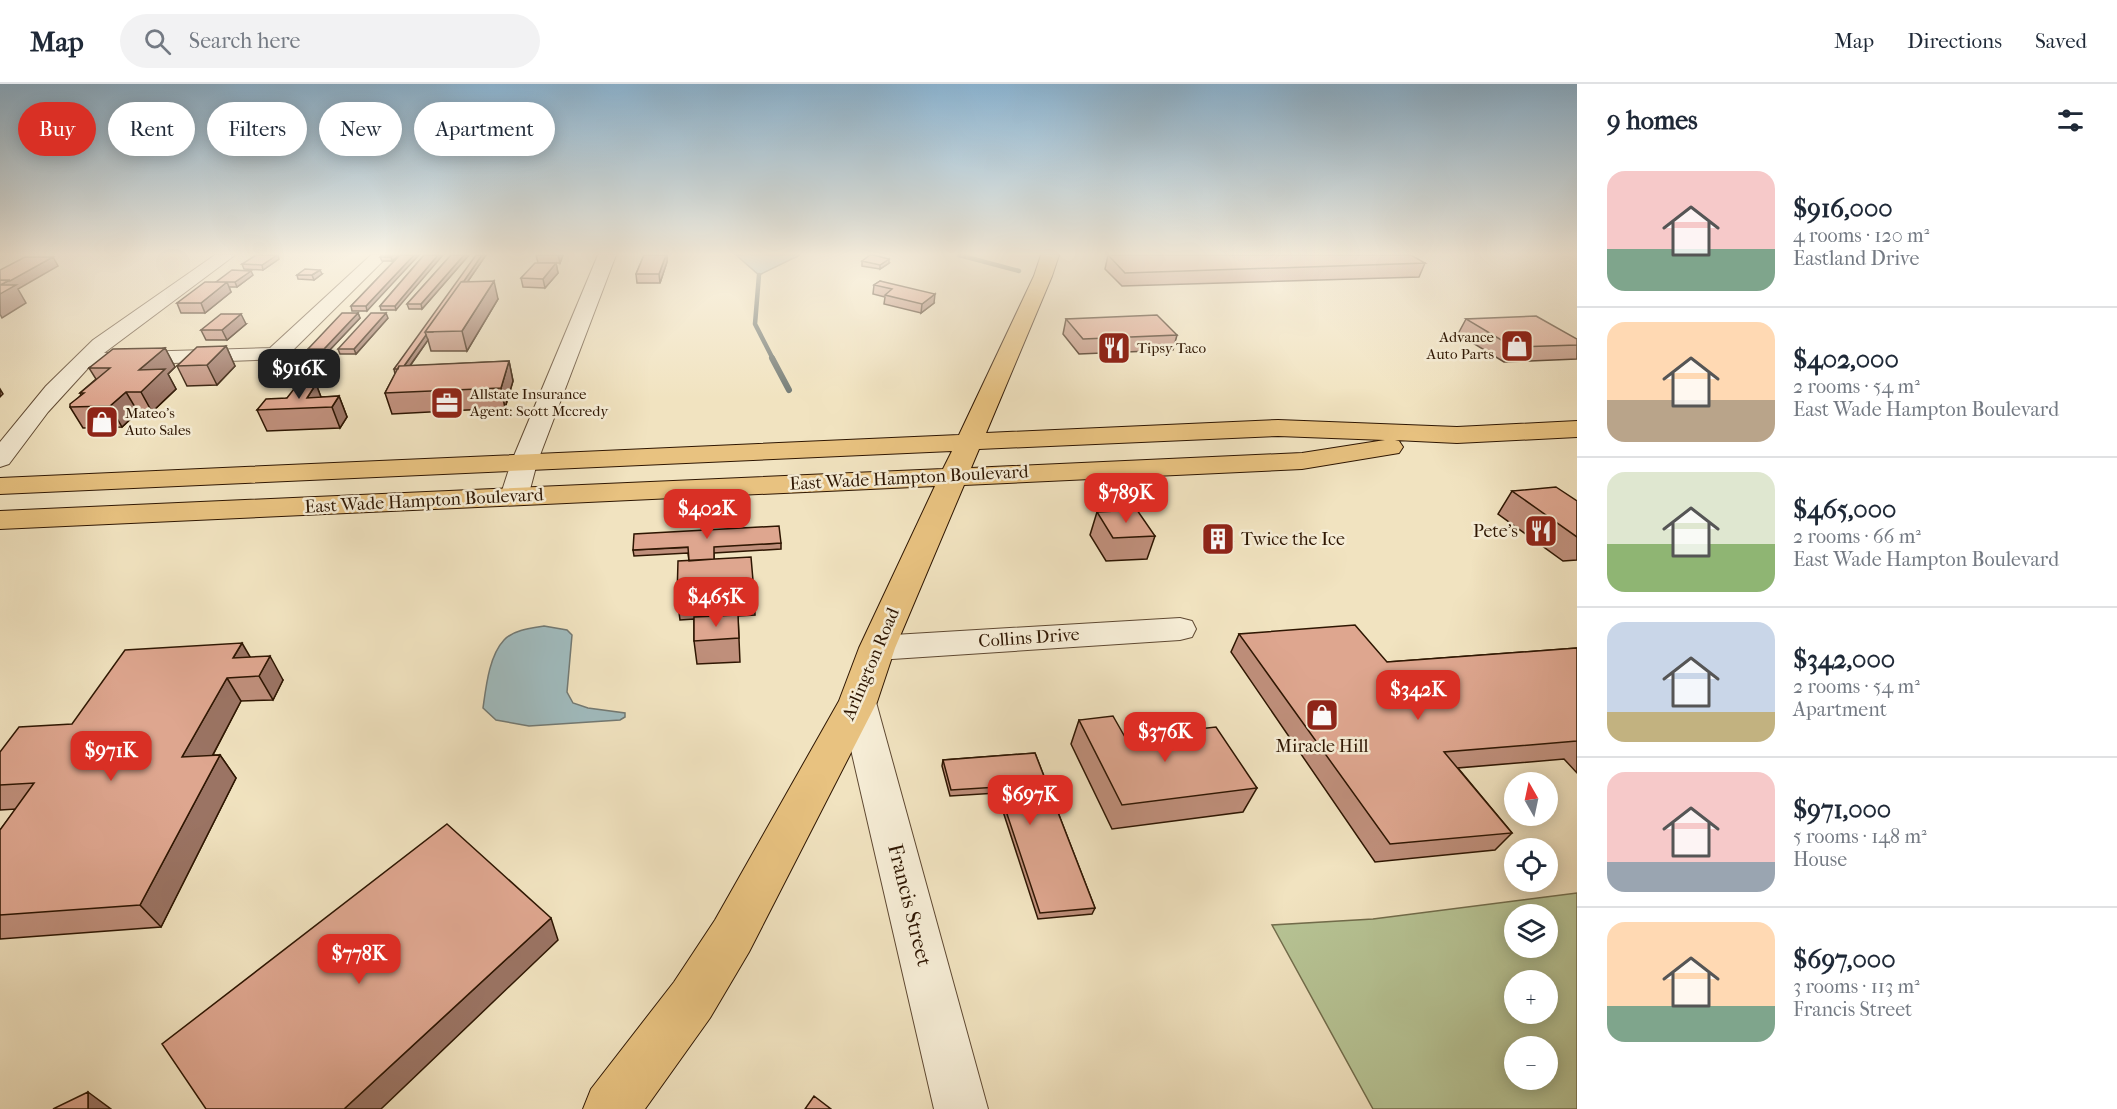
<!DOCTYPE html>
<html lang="en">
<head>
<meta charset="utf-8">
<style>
	:root { --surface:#fff; --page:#f2f2f3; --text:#1f2937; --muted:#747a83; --line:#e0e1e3; --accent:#d93025 }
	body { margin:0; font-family:"IM FELL French Canon",serif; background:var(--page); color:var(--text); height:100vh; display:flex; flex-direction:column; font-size:22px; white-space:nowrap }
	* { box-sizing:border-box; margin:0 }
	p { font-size:20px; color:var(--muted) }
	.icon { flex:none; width:33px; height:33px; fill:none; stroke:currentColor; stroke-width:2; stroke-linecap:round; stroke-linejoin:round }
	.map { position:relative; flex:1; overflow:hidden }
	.sheet { display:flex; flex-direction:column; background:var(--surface); width:540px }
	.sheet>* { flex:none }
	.top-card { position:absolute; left:18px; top:18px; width:570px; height:54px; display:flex; gap:12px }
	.needle { width:39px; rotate:351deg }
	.controls { position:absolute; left:1504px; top:688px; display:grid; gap:12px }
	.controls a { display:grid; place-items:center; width:54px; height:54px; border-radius:50%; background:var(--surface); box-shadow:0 3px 15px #0003; font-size:30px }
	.price { position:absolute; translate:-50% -51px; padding:0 14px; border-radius:12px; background:var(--accent); color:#fff; font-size:20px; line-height:39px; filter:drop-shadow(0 2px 3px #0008) }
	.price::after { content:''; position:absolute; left:50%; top:36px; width:18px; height:14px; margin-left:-9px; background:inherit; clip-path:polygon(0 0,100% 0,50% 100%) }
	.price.on { background:#222; color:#fff }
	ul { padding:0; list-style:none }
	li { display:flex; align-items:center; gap:18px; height:150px; padding:0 30px }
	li+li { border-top:2px solid var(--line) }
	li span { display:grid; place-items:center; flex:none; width:168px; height:120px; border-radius:18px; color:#555 }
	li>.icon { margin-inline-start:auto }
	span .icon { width:72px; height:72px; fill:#fffc; stroke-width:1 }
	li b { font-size:26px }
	h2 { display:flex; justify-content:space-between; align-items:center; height:72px; padding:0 30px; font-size:26px }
	.chip { padding:0 21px; border-radius:27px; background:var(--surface); box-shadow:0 3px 15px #0003; font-size:21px; line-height:54px }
	.chip.on { background:var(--accent); color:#fff }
	header { display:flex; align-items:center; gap:36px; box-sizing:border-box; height:84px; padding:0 30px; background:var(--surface); border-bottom:2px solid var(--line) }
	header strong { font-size:28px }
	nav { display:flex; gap:33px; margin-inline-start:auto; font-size:21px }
	.search { width:420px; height:54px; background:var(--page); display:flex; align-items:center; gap:15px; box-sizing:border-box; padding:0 21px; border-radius:33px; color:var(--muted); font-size:22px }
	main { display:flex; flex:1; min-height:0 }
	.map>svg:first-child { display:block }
	.green { fill:#b7c495; stroke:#726d4c; stroke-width:1.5; fill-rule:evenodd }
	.water { fill:#a0bbbe; stroke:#727973; stroke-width:1.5 }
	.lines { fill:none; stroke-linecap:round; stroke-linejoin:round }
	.stream-far1 { stroke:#727973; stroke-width:4.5 }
	.stream { stroke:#727973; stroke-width:6 }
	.minor-casing { stroke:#5f4932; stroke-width:2 }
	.major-casing { stroke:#2e1602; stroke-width:2 }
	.minor { fill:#f6edd6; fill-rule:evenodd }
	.major { fill:#e8c280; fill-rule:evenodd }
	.wall { fill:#bf8f7b; stroke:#2e1602; stroke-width:1.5 }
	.shaded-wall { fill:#9b7464; stroke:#2e1602; stroke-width:1.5 }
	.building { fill:#dea68f; stroke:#2e1602; stroke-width:1.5 }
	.labels { text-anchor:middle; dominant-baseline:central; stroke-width:5; stroke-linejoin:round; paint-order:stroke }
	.far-poi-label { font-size:15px; fill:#2e1602; stroke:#f6edd6; text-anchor:start }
	.street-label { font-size:18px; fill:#2e1602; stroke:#f6edd6 }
	.poi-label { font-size:18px; fill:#2e1602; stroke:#f6edd6; text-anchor:end }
	.near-street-label { font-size:21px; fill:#2e1602; stroke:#f6edd6 }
</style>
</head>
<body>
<header>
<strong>Map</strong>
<div class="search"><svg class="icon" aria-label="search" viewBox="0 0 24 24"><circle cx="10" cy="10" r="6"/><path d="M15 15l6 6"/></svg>Search here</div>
<nav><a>Map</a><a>Directions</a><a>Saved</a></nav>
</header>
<main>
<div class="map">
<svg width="1577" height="1025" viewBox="0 0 1577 1025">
	<rect width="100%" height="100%" fill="#f1e3c0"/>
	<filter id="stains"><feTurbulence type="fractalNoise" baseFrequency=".00333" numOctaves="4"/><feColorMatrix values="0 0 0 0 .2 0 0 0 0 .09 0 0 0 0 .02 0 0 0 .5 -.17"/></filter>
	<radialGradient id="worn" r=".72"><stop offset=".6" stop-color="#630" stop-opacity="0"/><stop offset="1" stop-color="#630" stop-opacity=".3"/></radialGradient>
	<path class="green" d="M1577 809V1025H1373L1272 841 1373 835ZM1515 831H1548V864H1515ZM1515 897H1548V930H1515ZM1515 963H1548V996H1515Z"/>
	<path class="water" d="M736 171H800L759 191Z
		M544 542 567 546 572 551 567 608 573 619 588 624 625 629V633L620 636 529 642 496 636 483 624C486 603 489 572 504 556 513 546 531 544 544 542Z"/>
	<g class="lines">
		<path class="stream-far1" d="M959 171 1019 187
			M759 191 755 240 773 275"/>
		<path class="stream" d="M772 274 789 306"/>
		<g class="minor-casing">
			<path id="minor" d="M215 171H235L104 269 270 264 371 171H389L284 275 90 282 48 328 9 380 0 383V358L46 302 93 256Z
				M598 171H616L537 379 528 413 524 419 514 421 504 419 500 413 511 379Z
				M1180 534 1192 537 1196 545 1192 553 1180 556 877 576 865 572 860 564 865 556 877 552Z
				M858 605 871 608 876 618 988 1025H934L840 618 845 608Z"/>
		</g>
		<g class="major-casing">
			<path id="major" d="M1041 171H1059L1052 192 986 349 1278 336 1457 343 1577 337V353L1457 359 1395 356 1399 357 1403 363 1399 369 1302 385 964 401 895 564 877 618 749 868 710 934 645 1025H583L591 1005 674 898 715 836 839 617 859 564 935 402 0 445V427L943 385 952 367 0 410V394L959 351 1034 192ZM1278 352 1385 356 1302 369 971 384 979 365Z"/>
		</g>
		<use href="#minor" class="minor"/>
		<use href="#major" class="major"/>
	</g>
	<path class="wall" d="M382 171H399L392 177H382L380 173Z
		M400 171 367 227H352L351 222Z
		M424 171 396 226H381L380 222Z
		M451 171H469L422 225H409L407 220Z
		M486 171 468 197 498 215 467 267H431L428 256 410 282 509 277 513 297 505 324 392 330 385 309 395 290 394 285Z
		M536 171H563L560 179H539H556L558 189 545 204 523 203 521 194 538 179Z
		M644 171H667V178L660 199H637L636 190Z
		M1108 171 1425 179 1419 193 1122 202 1105 185Z
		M279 175 263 186 244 185 242 180Z
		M862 177 889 179 880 185 862 182Z
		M322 190 314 196 298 195 297 191Z
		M253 191 237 203H229L231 208 205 229H181L177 219 216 198Z
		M880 197 934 219 921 229 884 220 885 213 873 210 874 201Z
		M358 229 360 234 326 270H310L308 265Z
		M388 234 356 270H340L338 265Z
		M1066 235 1177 251 1173 266 1079 270 1063 250Z
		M1466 235 1577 255V275L1504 278 1458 250Z
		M246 240 227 256H206L201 246Z
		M226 262 235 282 217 301 187 302 177 282Z
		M165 264 175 283 168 290 176 305 152 328H138L122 343 83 344 70 323 81 311 80 309 96 295 89 284Z
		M316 300 321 313 339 312 347 333 340 344 267 347 257 326 287 314Z
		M1512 407 1577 417V476L1563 477 1498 430Z
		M1097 428 1155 452 1147 475 1106 477 1090 451Z
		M1209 441 1233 457 1230 463H1216L1206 447Z
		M781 459V465L714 469V475L754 508 755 531 738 532 740 578 697 580 694 557V535L680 536 677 513 689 477 688 469 634 472 633 466Z
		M1239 550 1387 578 1577 564V689L1564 675 1458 684 1512 749 1495 766 1375 778 1231 568Z
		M250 573 283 596 273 616 241 617 213 671H220L236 694 161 843 0 855V746L16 725 0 726V668Z
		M1079 636 1125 653 1257 704 1243 728 1112 745 1071 660Z
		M1035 669 1095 824 1092 830 1038 835 997 709 950 712 942 682 943 676Z"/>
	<path class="shaded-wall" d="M277 171H278L279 175 263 186 262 181Z
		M393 171H399L392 177 391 173Z
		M414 171H419L367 227 366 222Z
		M438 171H443L396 226 395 222Z
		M464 171H469L422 225 421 220Z
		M482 171H486L433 248H428Z
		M558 171H563L560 179Z
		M666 171H667V178L660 199 659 190Z
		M53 173 58 182 18 205 26 219 2 234 0 230V201Z
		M889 175V179L880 185V181Z
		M556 179 558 189 545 204 543 195Z
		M320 186 322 190 314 196 312 191Z
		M251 187 253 191 237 203 235 198Z
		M494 197 498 215 467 267 462 247Z
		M227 198 231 208 205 229 201 219Z
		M935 210 934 219 921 229 922 220Z
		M358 229 360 234 326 270 324 265Z
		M386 229 388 234 356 270 354 265Z
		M241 230 246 240 227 256 222 246Z
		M426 251 428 256 404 290 402 285Z
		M226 262 235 282 217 301 207 281Z
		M165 264 175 283 168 290 176 305 152 328 141 308 139 286Z
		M509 277 513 297 505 324 501 304Z
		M316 300 324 321 307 314Z
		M0 305 3 310 0 313Z
		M126 308 138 328 122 343 110 322Z
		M339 312 347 333 340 344 332 323Z
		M242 559 256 583 233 574Z
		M270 572 283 596 273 616 259 592Z
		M227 594 241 617 199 697 182 673Z
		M220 671 236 694 161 843 140 821Z
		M551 834 558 856 381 1025H344Z
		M88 1008 111 1025H88Z"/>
	<path class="building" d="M256 171H277L262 181 242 180Z
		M382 171H393L391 173H380Z
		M400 171H414L366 222H351Z
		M424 171H438L395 222H380Z
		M451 171H464L421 220H407Z
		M476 171H482L464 197 461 198 425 248 426 251 404 282H399L398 285H394Z
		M644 171H666L659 190H636Z
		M870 171H873L889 175 880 181 862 177Z
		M1108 171H1411L1425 179 1125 189Z
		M25 173H53L10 197 0 196V186Z
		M535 179H556L543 195 521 194Z
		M305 185 320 186 312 191H297Z
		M232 186 251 187 235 198H216Z
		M0 196H10L0 201H16L0 210Z
		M494 197 462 247 425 248 461 198Z
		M880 197 935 210 922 220 885 211 892 205 874 201Z
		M205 198H227L201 219H177Z
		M342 229H358L324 265H308Z
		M371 229H386L354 265H338Z
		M221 230H241L222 246H201Z
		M1157 231 1177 251 1083 255 1066 235Z
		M1536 232 1577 255V261L1513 263 1466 235Z
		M226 262 207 281 177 282 197 263Z
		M165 264 139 286 165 285 141 308H126L110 322 70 323V320L84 309H80L110 284H89L113 265Z
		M509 277 501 304 385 309 399 282Z
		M316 300 307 314 339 312 332 323 257 326 266 315 287 314 297 301Z
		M1556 403 1577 417V453L1512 407Z
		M1137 426 1155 452 1113 454 1097 428Z
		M1222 440 1233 457H1219L1209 441Z
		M779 442 781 459 714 463V475L689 477 688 463 633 466 634 450Z
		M751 473 754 508 677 513 678 477Z
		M738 531 739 554 694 557V533Z
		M1355 541 1387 578 1577 564V657L1444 668 1512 749 1390 760 1239 550Z
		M242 559 233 574 270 572 259 592 227 594 182 673 220 671 140 821 0 831V746L34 699 0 701V668L19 643 72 640 125 566Z
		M1113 632 1125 653 1216 643 1257 704 1122 721 1079 636Z
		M1035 669 1095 824 1040 829 998 703 951 706 943 676Z
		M447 740 551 834 344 1025H206L162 960Z
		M88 1008V1025H53Z
		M814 1012 831 1025H805Z"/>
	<linearGradient id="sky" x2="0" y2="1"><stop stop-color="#8bb7d7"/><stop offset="0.54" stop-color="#f9f2e3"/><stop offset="1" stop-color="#f9f2e3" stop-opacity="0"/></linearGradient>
	<rect width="1577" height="315" fill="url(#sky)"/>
	<defs>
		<g id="shop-square" transform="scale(1.725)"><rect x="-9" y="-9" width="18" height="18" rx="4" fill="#8f2418" stroke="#f6edd6"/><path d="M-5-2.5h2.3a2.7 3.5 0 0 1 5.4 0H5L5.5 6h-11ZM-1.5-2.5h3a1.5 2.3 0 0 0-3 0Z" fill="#fff"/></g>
		<g id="restaurant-square" transform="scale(1.725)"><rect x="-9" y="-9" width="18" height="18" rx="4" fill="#8f2418" stroke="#f6edd6"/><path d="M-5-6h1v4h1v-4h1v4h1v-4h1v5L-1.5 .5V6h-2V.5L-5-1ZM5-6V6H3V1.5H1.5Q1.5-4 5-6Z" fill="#fff"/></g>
		<g id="office-square" transform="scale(1.725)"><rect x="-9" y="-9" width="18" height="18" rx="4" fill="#8f2418" stroke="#f6edd6"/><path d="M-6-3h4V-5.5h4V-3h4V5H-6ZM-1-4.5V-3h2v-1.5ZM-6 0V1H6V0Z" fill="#fff"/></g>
		<g id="building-square" transform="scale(1.725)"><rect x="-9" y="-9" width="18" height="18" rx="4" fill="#8f2418" stroke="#f6edd6"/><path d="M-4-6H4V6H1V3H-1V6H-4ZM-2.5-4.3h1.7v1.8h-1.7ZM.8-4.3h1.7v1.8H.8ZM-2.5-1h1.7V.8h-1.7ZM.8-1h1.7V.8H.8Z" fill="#fff"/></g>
	</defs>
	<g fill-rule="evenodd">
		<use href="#shop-square" x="1517" y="262"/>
		<use href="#restaurant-square" x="1114" y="264"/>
		<use href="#office-square" x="447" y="319"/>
		<use href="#shop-square" x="102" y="338"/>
		<use href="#restaurant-square" x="1541" y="447"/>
		<use href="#building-square" x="1218" y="455"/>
		<use href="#shop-square" x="1322" y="631"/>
	</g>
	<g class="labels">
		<g class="far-poi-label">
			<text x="1494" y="253" text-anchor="end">Advance<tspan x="1494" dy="17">Auto Parts</tspan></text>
			<text x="1137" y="264">Tipsy Taco</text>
			<text x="470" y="310">Allstate Insurance<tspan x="470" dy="17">Agent: Scott Mccredy</tspan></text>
			<text x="125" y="329">Mateo's<tspan x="125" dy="17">Auto Sales</tspan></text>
		</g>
		<g class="street-label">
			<text transform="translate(909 394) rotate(-3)">East Wade Hampton Boulevard</text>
			<text transform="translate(424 417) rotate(-3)">East Wade Hampton Boulevard</text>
			<text transform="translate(1029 554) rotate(-4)">Collins Drive</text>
			<text transform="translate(871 580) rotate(-67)">Arlington Road</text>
		</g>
		<g class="poi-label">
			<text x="1518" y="447">Pete's</text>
			<text x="1241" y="455" text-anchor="start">Twice the Ice</text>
			<text x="1322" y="662" text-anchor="middle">Miracle Hill</text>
		</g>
		<g class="near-street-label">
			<text transform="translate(910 821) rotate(76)">Francis Street</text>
		</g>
	</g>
	<rect width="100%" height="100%" filter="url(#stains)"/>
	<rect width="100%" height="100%" fill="url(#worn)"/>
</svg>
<div class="controls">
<a><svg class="needle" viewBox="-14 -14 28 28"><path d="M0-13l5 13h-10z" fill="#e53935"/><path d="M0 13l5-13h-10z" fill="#747a83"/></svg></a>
<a><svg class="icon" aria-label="locate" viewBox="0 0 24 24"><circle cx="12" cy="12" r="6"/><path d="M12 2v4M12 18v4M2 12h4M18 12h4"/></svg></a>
<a><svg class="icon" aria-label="layers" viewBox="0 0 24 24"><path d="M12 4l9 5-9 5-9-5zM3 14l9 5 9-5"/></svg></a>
<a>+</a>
<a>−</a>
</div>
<b class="price on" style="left:299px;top:316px">$916K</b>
<b class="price" style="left:1126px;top:440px">$789K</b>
<b class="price" style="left:707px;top:456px">$402K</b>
<b class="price" style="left:716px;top:544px">$465K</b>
<b class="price" style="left:1418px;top:637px">$342K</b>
<b class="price" style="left:1165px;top:679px">$376K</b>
<b class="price" style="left:111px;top:698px">$971K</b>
<b class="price" style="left:1030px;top:742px">$697K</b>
<b class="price" style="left:359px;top:901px">$778K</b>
<div class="top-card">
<a class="chip on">Buy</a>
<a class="chip">Rent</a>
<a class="chip">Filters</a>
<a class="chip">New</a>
<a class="chip">Apartment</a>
</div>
</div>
<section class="sheet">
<h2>9 homes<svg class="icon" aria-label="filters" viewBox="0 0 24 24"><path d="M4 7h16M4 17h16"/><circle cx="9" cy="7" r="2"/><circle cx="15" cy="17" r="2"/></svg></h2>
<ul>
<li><span style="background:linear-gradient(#f6c9c9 65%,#7fa58c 0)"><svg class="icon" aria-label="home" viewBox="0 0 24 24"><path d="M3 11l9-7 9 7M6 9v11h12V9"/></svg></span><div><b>$916,000</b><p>4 rooms · 120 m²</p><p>Eastland Drive</p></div></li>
<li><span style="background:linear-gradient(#ffd9b3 65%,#b9a48a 0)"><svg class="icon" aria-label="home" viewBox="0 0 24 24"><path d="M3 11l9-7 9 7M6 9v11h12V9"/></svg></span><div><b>$402,000</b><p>2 rooms · 54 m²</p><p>East Wade Hampton Boulevard</p></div></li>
<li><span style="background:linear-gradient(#dfe7d0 60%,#8fb573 0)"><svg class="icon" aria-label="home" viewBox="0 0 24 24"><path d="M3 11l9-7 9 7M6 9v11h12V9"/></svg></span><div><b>$465,000</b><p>2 rooms · 66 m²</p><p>East Wade Hampton Boulevard</p></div></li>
<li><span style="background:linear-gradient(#c9d6e8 75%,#c2b280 0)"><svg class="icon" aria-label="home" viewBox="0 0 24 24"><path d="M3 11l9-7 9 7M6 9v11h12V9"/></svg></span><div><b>$342,000</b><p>2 rooms · 54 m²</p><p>Apartment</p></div></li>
<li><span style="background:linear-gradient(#f6c9c9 75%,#9aa5b1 0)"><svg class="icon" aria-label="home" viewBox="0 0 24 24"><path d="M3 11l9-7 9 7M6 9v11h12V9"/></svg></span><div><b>$971,000</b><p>5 rooms · 148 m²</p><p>House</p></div></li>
<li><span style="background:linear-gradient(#ffd9b3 70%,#7fa58c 0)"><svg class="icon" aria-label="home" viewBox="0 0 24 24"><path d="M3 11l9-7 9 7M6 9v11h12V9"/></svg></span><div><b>$697,000</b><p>3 rooms · 113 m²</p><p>Francis Street</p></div></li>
</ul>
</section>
</main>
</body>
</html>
